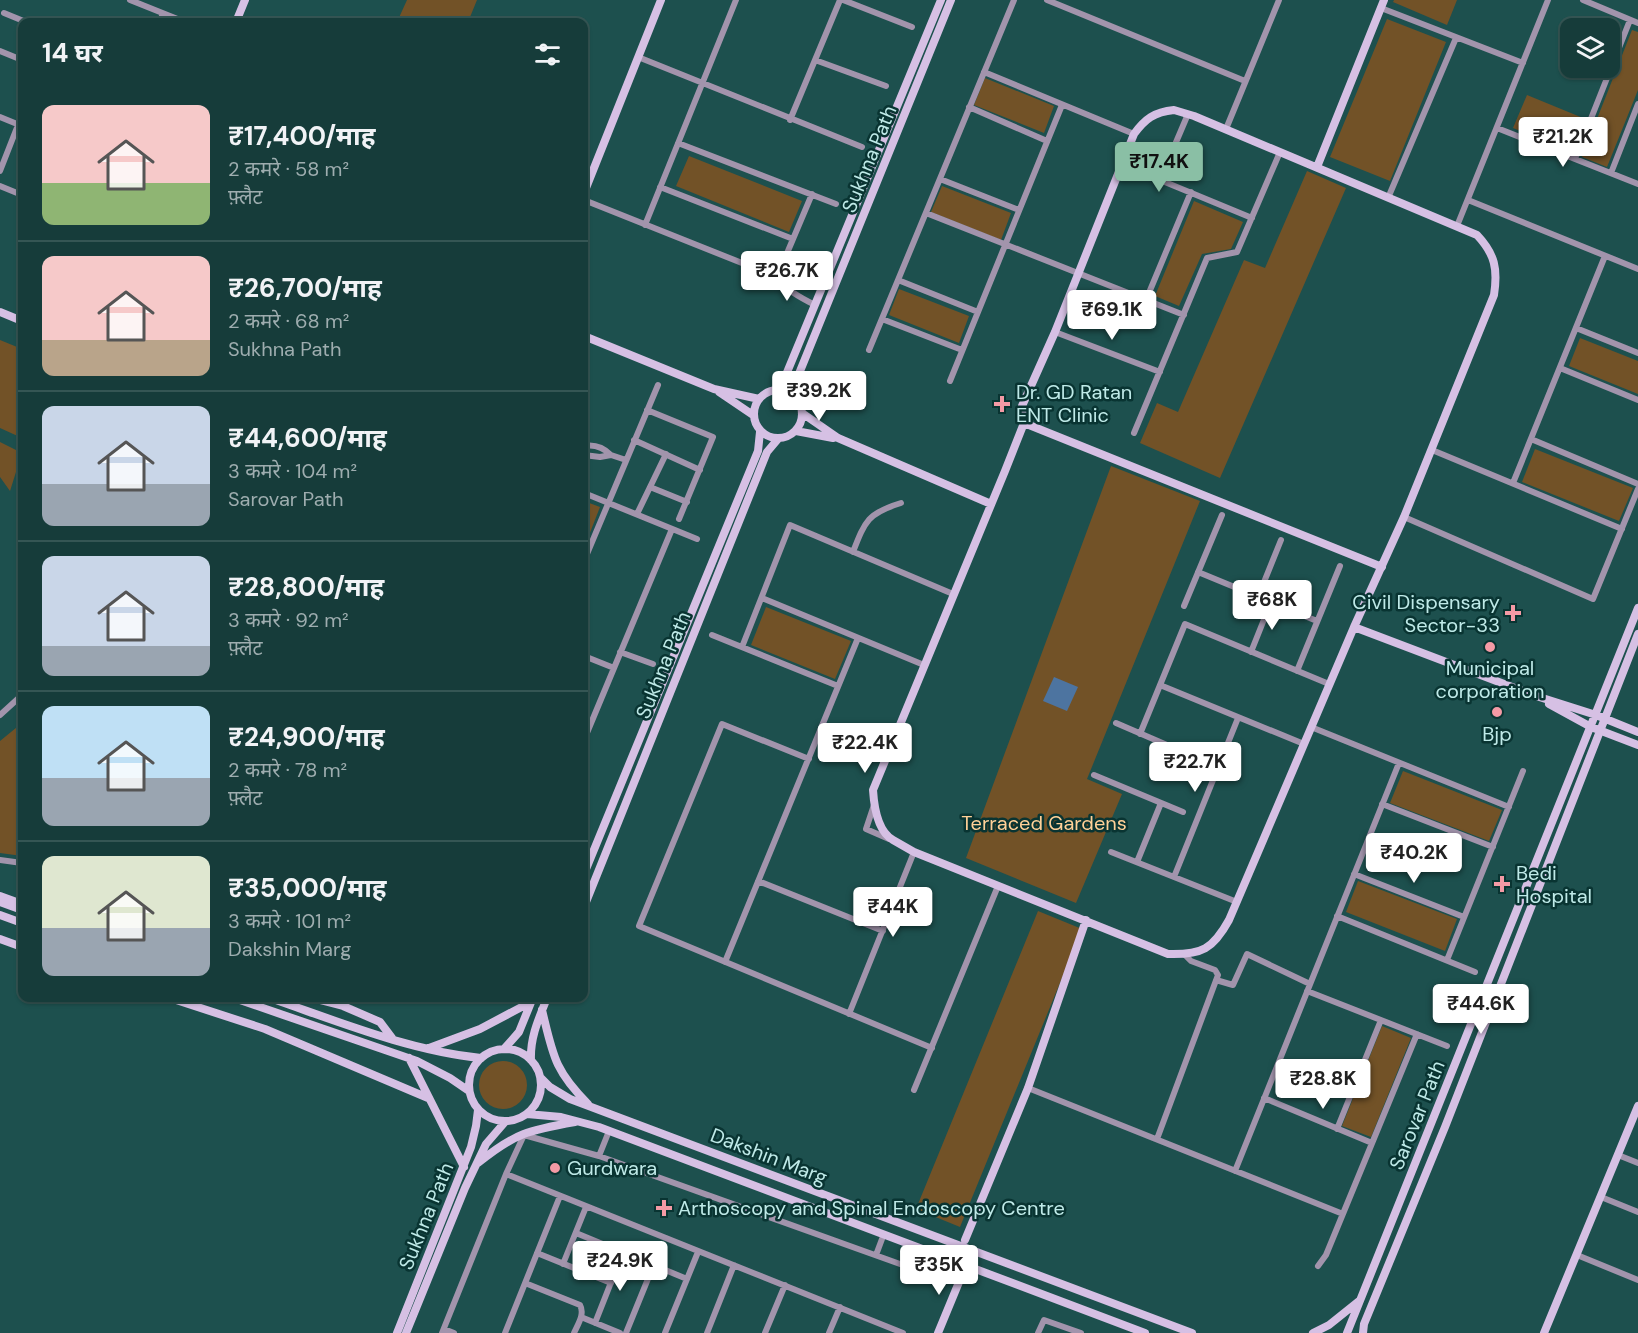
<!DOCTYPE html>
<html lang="hi">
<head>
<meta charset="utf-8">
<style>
	:root { --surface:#163c3a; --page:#1f4342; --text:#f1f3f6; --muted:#9eadaf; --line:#355654; --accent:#8abfa5 }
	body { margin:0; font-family:"DM Sans","Noto Sans Devanagari",sans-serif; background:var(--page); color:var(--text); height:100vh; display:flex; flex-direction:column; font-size:22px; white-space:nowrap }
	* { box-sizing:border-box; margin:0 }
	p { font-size:20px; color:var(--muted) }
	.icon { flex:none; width:33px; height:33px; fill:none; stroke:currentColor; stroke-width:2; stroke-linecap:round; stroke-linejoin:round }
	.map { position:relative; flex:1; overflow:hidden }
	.sheet { position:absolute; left:18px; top:18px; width:570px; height:984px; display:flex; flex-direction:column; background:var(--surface); border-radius:12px; box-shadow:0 2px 4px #0004,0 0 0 2px var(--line) }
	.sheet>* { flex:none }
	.fabs { position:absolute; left:1560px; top:18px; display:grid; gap:12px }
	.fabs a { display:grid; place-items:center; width:60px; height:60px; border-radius:12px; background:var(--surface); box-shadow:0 2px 4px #0004,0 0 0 2px var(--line); font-size:30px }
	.price { position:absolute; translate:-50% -51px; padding:0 14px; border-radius:6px; background:#fff; color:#222; font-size:20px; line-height:39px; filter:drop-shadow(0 2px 3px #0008) }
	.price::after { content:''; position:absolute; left:50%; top:36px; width:18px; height:14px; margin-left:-9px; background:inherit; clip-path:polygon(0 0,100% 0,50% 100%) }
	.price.on { background:var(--accent); color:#111 }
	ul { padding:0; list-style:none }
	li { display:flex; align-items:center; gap:18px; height:150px; padding:0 24px }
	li+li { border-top:2px solid var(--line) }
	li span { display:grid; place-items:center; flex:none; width:168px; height:120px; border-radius:12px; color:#555 }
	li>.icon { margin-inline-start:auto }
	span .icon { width:72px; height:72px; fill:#fffc; stroke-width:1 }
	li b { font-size:26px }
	h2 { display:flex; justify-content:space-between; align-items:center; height:72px; padding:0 24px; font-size:26px }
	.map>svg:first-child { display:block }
	.green { fill:#725227 }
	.water { fill:#4d74a0 }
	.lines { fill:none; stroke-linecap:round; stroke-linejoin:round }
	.street { stroke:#a294ac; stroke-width:6 }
	.secondary { stroke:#d6c0e4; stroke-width:8 }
	.poi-dot { fill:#f49aa5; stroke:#093432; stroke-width:2 }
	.labels { text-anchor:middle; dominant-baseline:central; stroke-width:5; stroke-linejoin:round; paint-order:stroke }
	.street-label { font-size:20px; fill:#bfeae8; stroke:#093432 }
	.poi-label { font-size:20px; fill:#bfeae8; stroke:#093432; text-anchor:start }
	.park-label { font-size:20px; fill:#ffd198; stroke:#093432 }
</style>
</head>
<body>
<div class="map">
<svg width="1638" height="1333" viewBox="0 0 1638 1333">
	<rect width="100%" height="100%" fill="#1d504e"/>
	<path class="green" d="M407 0H477L468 22H397Z
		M1394 0H1457L1447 25 1393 2Z
		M1387 19 1446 42 1390 181 1330 157Z
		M1632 30 1638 32V90L1607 167 1582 157Z
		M985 78 1054 106 1044 133 974 105Z
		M1527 95 1583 118 1570 151 1513 128Z
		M689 156 802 201 789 232 676 186Z
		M1307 171 1346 188 1220 478 1140 443 1157 403 1178 412 1244 260 1265 268Z
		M942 186 1011 213 1001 240 931 212Z
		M1194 201 1243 222 1231 249 1202 254 1179 306 1155 296Z
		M899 289 969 316 959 343 889 315Z
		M1580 338 1638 361V394L1569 366Z
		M0 340 22 349V438L0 428Z
		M0 442 22 453 10 491 0 477Z
		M1535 449 1633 488 1619 521 1522 482Z
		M1111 466 1200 501 1087 779 1122 794 1076 903 966 858Z
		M584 501 600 507 584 548Z
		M766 607 851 641 835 679 751 645Z
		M22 723V856L0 853V741Z
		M1403 771 1502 810 1489 841 1390 803Z
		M1358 881 1457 919 1445 951 1346 912Z
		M1038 911 1082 929 960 1227 916 1209Z
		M1382 1026 1411 1038 1371 1137 1342 1126Z
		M479 1085a24 24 0 1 1 48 0a24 24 0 1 1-48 0Z"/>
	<path class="water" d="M1054 677 1078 687 1067 711 1043 701Z"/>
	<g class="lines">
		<path class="street" d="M130 0 185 22
			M843 0 912 27
			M1047 0 1245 81
			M1583 0 1638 23
			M1381 8 1523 63
			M4 13 26 22
			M159 22 163 14
			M0 51 22 60
			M638 57 862 147
			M815 60 886 86
			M984 72 1134 134
			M969 107 1047 141
			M1188 114 1160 180 1252 218
			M0 117 22 126
			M790 120 840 0
			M1497 128 1638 184
			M1226 129 1279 0
			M678 143 836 204
			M1575 159 1630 20
			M0 171 18 125
			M1611 173 1638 104
			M940 179 1019 210
			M0 186 22 195
			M660 187 793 239
			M1388 198 1456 38
			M584 200 777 277C786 290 801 298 815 305
			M1468 200 1638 269
			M926 213 1184 315
			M645 225 736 0
			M1457 226 1548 0
			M777 277 812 194
			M898 280 978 312
			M21 292 22 290
			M1146 300 1191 192
			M882 319 962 350
			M1576 328 1638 353
			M1055 332 1160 372
			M869 350 1014 0
			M1560 368 1638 400
			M950 381 1062 105
			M647 410 713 437 679 519
			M1134 433 1207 258 1237 252 1280 152
			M1531 439 1638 484
			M634 440 700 470
			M584 446C595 444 603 447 611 455
			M1432 450 1622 529
			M584 455 600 457 611 455 626 460
			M1513 483 1605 256
			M650 487 687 502
			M584 493 697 539
			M637 514 666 454
			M1404 517 1593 599 1638 489
			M853 552C865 521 868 513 901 503
			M584 561 658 385
			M1198 572 1317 621
			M1258 597 1281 540
			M762 598 924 665
			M1184 606 1222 515
			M712 635 838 686
			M742 647 790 525 953 594
			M620 652 653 664
			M1251 652 1271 602
			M584 656 614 668
			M1297 671 1340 566
			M1160 685 1304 744
			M0 715 22 695
			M1116 723 1218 767
			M1311 727 1509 807
			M1140 734 1185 624 1329 684
			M584 740 672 529
			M809 759 722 724 639 926 932 1048
			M1094 775 1183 812
			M1382 804 1493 847
			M874 805 866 829 889 839
			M584 825H585
			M1111 852 1237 902
			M0 860 22 863
			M1137 862 1161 803
			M1354 874 1464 917
			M1174 877 1238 718
			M758 881 883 931
			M1337 916 1475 972
			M1447 960 1523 771
			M725 962 858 638
			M1216 980 1233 985 1247 954 1310 984
			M1307 991 1447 1046
			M849 1014 914 852
			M1028 1088 1343 1214
			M914 1090 998 886
			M1264 1098 1372 1143
			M1337 1129 1381 1020
			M1157 1139 1218 975 1215 970 1191 961 1184 954
			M1618 1155 1638 1163
			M599 1156 609 1131
			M1235 1171 1399 763
			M506 1174 903 1333
			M1601 1197 1638 1212
			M576 1233 687 1279
			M537 1253 611 1283
			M876 1255 882 1239
			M1577 1255 1638 1280
			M563 1264 586 1207
			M1318 1266 1326 1255 1417 1034
			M525 1283 580 1305C585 1314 578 1324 574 1333
			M581 1317 620 1333
			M595 1323 623 1252
			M444 1329 454 1333
			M442 1333 506 1174 524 1135 599 1156 900 1264
			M505 1333 560 1196
			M626 1333 654 1264
			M665 1333 698 1252
			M707 1333 734 1265
			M765 1333 785 1285
			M829 1333 840 1307
			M1038 1333 1044 1320 1081 1333"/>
		<path class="secondary" d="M236 22 245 0
			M1174 110 1194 116 1477 235C1495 254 1498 269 1494 295L1404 517 1354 627 1229 920C1213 949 1202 955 1168 954L914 852C907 848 900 844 893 840 877 831 874 806 873 790L1005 471 1024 423 1022 406 1055 332 1134 134C1145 119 1154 112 1174 110Z
			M1317 167 1384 0
			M584 193 661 0
			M0 312 22 321
			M584 336 714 389 759 399
			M775 390 783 382 941 0
			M754 414a24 24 0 1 1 48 0a24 24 0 1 1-48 0Z
			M719 392 753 415
			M796 399 794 390 796 381 951 0
			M802 413 838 438 991 504
			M1024 423 1382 567
			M796 431 833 438
			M1354 627 1533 695 1596 715 1638 732
			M1549 704 1591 727 1638 745
			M584 874 758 451 760 432
			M0 896 22 904
			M0 902 22 910
			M584 907 767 452 778 439
			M0 915 22 923
			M0 939 22 947
			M170 998 265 1029 428 1098
			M234 998 417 1061 450 1078 469 1091
			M270 998C337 1021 410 1051 481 1058
			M312 998 343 1006 380 1022 392 1038
			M542 1010C553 1055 554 1070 588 1104
			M429 1048 480 1029 531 1002
			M469 1085a36 36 0 1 1 72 0a36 36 0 1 1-72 0Z
			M504 1049 519 1032 532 1000
			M409 1058 464 1167
			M531 1060C530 1037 539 1018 547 998
			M541 1078 550 1087 570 1099 1192 1333
			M527 1114 561 1117 599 1127 1145 1333
			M478 1163C515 1133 529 1130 575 1122
			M965 1240 1028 1088 1086 920
			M397 1333 471 1147 476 1126 478 1110
			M406 1333 465 1188 486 1144 505 1122
			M938 1333 964 1270
			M1313 1333 1329 1325 1359 1301
			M1347 1333 1638 608
			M1363 1333 1364 1324 1445 1127 1638 634
			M1544 1333 1638 1106"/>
	</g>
	<g class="poi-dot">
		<path d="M999 395h6v6h6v6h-6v6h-6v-6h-6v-6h6z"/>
		<path d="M1510 604h6v6h6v6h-6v6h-6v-6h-6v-6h6z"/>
		<circle cx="1490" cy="647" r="6"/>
		<circle cx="1497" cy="712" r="6"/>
		<path d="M1499 875h6v6h6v6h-6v6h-6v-6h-6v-6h6z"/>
		<circle cx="555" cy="1168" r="6"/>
		<path d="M661 1199h6v6h6v6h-6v6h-6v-6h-6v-6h6z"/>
	</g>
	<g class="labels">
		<g class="street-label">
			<text transform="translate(869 159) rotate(-68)">Sukhna Path</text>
			<text transform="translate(663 665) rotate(-68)">Sukhna Path</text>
			<text transform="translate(1417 1115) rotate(-68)">Sarovar Path</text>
			<text transform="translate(769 1156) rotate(21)">Dakshin Marg</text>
			<text transform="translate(426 1216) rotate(-68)">Sukhna Path</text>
		</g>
		<g class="poi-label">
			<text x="1016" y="392">Dr. GD Ratan<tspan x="1016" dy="23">ENT Clinic</tspan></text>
			<text x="1500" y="602" text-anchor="end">Civil Dispensary<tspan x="1500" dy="23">Sector-33</tspan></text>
			<text x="1490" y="668" text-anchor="middle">Municipal<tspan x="1490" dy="23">corporation</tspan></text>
			<text x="1497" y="734" text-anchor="middle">Bjp</text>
			<text x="1516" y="873">Bedi<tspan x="1516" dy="23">Hospital</tspan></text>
			<text x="567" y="1168">Gurdwara</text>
			<text x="678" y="1208">Arthoscopy and Spinal Endoscopy Centre</text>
		</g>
		<g class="park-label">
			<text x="1044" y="823">Terraced Gardens</text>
		</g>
	</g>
</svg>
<div class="fabs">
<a><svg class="icon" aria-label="layers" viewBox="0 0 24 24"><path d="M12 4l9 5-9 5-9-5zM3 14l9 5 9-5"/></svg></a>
</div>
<b class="price" style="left:1563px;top:168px">₹21.2K</b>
<b class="price on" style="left:1159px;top:193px">₹17.4K</b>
<b class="price" style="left:787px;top:302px">₹26.7K</b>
<b class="price" style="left:1112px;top:341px">₹69.1K</b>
<b class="price" style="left:819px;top:422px">₹39.2K</b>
<b class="price" style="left:1272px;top:631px">₹68K</b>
<b class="price" style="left:865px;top:774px">₹22.4K</b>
<b class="price" style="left:1195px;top:793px">₹22.7K</b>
<b class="price" style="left:1414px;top:884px">₹40.2K</b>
<b class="price" style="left:893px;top:938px">₹44K</b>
<b class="price" style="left:1481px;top:1035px">₹44.6K</b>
<b class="price" style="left:1323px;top:1110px">₹28.8K</b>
<b class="price" style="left:620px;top:1292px">₹24.9K</b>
<b class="price" style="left:939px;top:1296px">₹35K</b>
<section class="sheet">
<h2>14 घर<svg class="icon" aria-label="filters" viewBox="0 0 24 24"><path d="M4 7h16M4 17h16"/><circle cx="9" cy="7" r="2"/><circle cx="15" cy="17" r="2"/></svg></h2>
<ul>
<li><span style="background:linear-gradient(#f6c9c9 65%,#8fb573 0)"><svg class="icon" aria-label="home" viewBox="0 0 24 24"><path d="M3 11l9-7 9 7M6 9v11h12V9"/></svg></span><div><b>₹17,400/माह</b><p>2 कमरे · 58 m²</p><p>फ़्लैट</p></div></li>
<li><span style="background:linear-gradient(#f6c9c9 70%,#b9a48a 0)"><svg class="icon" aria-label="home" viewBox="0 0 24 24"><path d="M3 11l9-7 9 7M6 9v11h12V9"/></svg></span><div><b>₹26,700/माह</b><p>2 कमरे · 68 m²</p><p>Sukhna Path</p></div></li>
<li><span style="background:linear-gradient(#c9d6e8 65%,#9aa5b1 0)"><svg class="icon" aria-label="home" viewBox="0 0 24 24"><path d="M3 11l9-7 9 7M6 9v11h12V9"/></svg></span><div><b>₹44,600/माह</b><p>3 कमरे · 104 m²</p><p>Sarovar Path</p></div></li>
<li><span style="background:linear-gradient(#c9d6e8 75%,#9aa5b1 0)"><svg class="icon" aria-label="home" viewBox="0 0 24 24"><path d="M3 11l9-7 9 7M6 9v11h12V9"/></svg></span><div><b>₹28,800/माह</b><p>3 कमरे · 92 m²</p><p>फ़्लैट</p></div></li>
<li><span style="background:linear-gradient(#bfe0f5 60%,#9aa5b1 0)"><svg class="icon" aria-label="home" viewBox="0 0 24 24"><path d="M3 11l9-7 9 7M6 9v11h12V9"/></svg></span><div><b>₹24,900/माह</b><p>2 कमरे · 78 m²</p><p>फ़्लैट</p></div></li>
<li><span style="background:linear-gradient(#dfe7d0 60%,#9aa5b1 0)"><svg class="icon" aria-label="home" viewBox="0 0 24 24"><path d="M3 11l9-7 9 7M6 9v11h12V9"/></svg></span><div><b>₹35,000/माह</b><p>3 कमरे · 101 m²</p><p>Dakshin Marg</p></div></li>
</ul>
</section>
</div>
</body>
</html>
